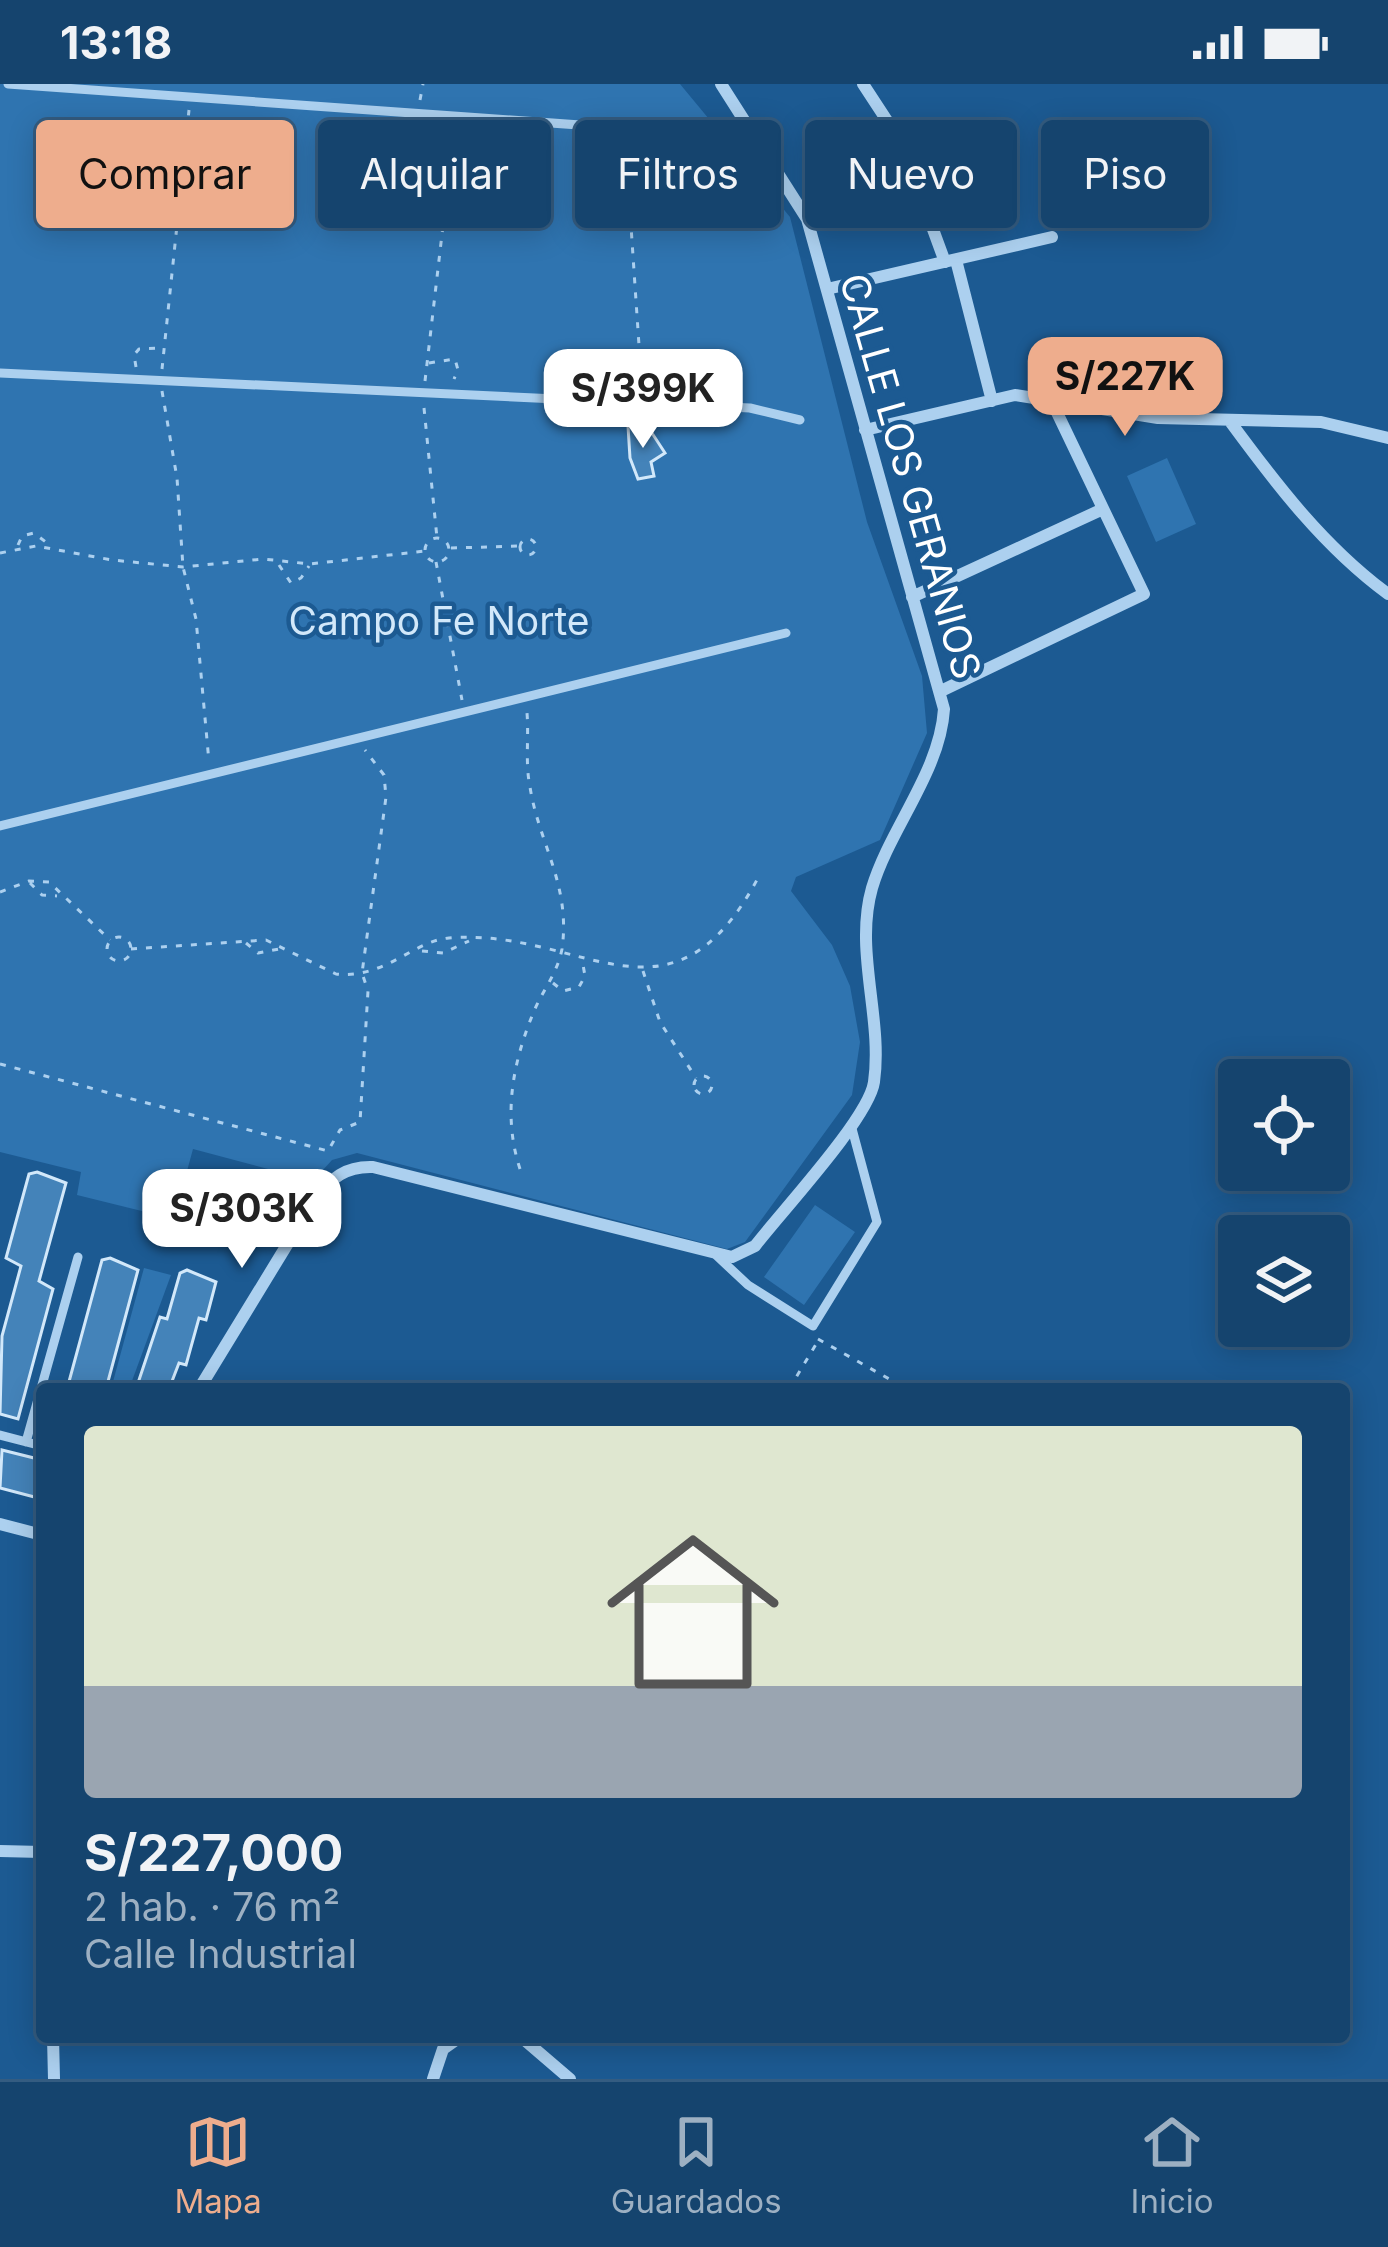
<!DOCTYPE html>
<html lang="es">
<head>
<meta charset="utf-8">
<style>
	:root { --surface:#15446e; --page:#1e4b73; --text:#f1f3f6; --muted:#9db0c2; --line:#345c81; --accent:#eead8d }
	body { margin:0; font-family:Inter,sans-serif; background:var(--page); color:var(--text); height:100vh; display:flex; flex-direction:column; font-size:45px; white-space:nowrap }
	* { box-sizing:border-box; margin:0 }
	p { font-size:39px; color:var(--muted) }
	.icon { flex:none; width:66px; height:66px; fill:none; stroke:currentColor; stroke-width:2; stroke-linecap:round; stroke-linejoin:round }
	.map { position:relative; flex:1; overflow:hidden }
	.sheet { position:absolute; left:36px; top:1299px; width:1314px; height:660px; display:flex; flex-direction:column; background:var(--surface); border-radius:12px; box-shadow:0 6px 30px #0003,0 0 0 3px var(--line) }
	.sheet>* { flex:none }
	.top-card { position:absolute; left:36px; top:36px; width:1317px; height:108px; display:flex; gap:24px }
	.buttons { position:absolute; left:1218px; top:975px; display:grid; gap:24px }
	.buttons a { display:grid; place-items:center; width:132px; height:132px; border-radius:12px; background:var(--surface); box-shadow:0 6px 30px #0003,0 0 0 3px var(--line); font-size:60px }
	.price { position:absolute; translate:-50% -102px; padding:0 27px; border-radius:24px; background:#fff; color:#222; font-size:39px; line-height:78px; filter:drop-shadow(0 3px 6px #0008) }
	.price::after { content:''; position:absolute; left:50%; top:72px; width:36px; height:27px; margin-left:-18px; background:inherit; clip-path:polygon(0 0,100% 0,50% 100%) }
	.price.active { background:var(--accent); color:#111 }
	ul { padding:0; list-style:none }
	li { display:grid; align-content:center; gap:24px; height:636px; padding:0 48px }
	li span { display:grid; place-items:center; height:372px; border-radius:12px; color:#555 }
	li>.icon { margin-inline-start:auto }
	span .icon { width:216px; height:216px; fill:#fffc; stroke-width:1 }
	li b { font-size:51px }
	.chip { padding:0 42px; border-radius:12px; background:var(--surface); box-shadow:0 6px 30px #0003,0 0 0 3px var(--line); font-size:42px; line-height:108px }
	.chip.active { background:var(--accent); color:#111 }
	.status { display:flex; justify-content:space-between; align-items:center; height:84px; padding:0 60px; background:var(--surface); direction:ltr }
	.status svg { height:33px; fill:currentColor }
	.tab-bar { display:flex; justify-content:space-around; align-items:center; height:168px; border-top:3px solid var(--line); background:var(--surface); font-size:33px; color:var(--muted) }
	.tab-bar a { display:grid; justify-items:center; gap:6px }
	.tab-bar .active { color:var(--accent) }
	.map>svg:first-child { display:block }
	.green { fill:#2f74b0 }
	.building { fill:#4483b9; stroke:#d2e8fa; stroke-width:3 }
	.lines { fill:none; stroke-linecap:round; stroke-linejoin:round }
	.path { stroke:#acd0ef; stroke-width:3; stroke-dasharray:6 9; stroke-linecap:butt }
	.lane { stroke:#acd0ef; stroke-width:9 }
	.street { stroke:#acd0ef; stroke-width:12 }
	.labels { text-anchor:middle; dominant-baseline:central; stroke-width:9; stroke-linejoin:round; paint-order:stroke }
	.street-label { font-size:39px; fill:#fff; stroke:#1c5a92 }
	.park-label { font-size:39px; fill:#d2e8fa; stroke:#1c5a92 }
</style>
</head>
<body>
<div class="status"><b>13:18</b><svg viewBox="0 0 49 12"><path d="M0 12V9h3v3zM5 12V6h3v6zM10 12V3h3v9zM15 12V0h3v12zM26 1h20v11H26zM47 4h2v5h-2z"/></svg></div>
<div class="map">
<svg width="1388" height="1995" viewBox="0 0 1388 1995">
	<rect width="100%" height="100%" fill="#1c5a92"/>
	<path class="green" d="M0 0H680L790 133 867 438 922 592 927 649 880 756 796 793 791 807 832 861 850 902 860 958 852 1011 745 1158 727 1165 357 1069 332 1076 313 1097 193 1065 174 1135 77 1111 81 1088 0 1068Z
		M1167 374 1196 440 1156 458 1127 392Z
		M815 1121 855 1148 804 1221 764 1193Z
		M144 1184 171 1191 129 1305H111Z"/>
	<path class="building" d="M628 342 650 346 665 369 651 378 654 392 638 395 630 374Z
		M37 1088 66 1099 39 1197 53 1205 18 1335 0 1330 2 1252 21 1182 6 1174 29 1090Z
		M110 1174 138 1186 106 1305H67L102 1176Z
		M187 1186 216 1198 206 1236 199 1234 186 1281 179 1279 169 1305H136L160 1233 167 1235 180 1189Z
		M2 1366 42 1376V1415L0 1404Z"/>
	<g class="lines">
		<path class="path" d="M420 16 423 0
			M615 60 631 142 642 306
			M429 279 455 275 458 286 454 295
			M136 283 134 271 139 265 163 264
			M162 285 189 26
			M641 296 661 286 668 295 662 308
			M425 297 447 107 446 44
			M162 307 177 394 183 483 196 535 209 678
			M424 324 437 454
			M425 466a12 12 0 1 1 24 0a12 12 0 1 1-24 0Z
			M520 463a8 8 0 1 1 16 0a8 8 0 1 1-16 0Z
			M18 461 22 452 34 449 51 462
			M451 464 520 462
			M0 469 36 462 112 476 183 483 263 475 310 480 425 467
			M436 478 462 616
			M279 481 291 499 301 494 309 482
			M30 799 42 811 57 812
			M0 808 29 797 49 798 110 856
			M107 865a12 12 0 1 1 24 0a12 12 0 1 1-24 0Z
			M246 859 258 869 279 865
			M131 865 266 856 336 890C385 895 413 857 449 854 582 843 670 958 758 794
			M422 867 443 869 469 857
			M643 887 660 938 696 994
			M553 899 563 907 579 903 585 892 582 875
			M0 980 328 1067 340 1046 360 1038 368 907 362 889 386 713 384 691 365 666
			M694 1001a9 9 0 1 1 18 0a9 9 0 1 1-18 0Z
			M520 1085C503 1033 512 982 532 932 541 908 557 891 562 865 571 801 539 760 530 703 525 679 529 653 527 629
			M818 1255 907 1305
			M789 1305 818 1257"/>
		<path class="lane" d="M8 0 691 49
			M0 289 750 324 800 336
			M0 742 786 549
			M717 1172 748 1201 813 1242 877 1138 851 1041
			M0 1351 42 1362
			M26 1358 78 1173"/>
		<path class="street" d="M863 0 901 58 945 178
			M956 176 992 317
			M827 205 1052 153
			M1229 336C1276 400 1324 463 1388 510
			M865 346 1015 311 1158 334 1321 338 1388 354
			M912 513 1103 425
			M941 607 1144 510 1051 316
			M199 1305 315 1115C332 1094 345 1082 373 1083L732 1173 755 1162C781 1128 869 1034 874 998 883 934 854 867 872 804 890 744 940 688 944 625L807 135 721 0
			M0 1440 42 1451
			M0 1767 42 1768
			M53 1953 54 1995
			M521 1953 570 1995
			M433 1995 443 1965 460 1953"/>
	</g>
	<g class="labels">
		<g class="street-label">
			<text transform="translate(911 392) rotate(74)">CALLE LOS GERANIOS</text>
		</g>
		<g class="park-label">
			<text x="439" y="536">Campo Fe Norte</text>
		</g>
	</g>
</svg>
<div class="buttons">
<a><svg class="icon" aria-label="locate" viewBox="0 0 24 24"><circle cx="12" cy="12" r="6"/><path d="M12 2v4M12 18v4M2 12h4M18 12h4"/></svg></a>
<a><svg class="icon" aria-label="layers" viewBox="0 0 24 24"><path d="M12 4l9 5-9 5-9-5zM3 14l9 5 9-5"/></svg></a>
</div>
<b class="price active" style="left:1125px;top:355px">S/227K</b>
<b class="price" style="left:643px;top:367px">S/399K</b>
<b class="price" style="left:242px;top:1187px">S/303K</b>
<div class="top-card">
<a class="chip active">Comprar</a>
<a class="chip">Alquilar</a>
<a class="chip">Filtros</a>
<a class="chip">Nuevo</a>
<a class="chip">Piso</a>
</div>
<section class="sheet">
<ul>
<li><span style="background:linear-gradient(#dfe7d0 70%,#9aa5b1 0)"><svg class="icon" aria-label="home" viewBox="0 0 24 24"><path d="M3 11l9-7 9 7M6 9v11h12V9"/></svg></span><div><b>S/227,000</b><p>2 hab. · 76 m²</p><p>Calle Industrial</p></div></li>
</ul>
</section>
</div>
<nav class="tab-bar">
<a class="active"><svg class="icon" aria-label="map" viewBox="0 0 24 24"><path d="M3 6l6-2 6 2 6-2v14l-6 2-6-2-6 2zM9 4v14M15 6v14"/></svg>Mapa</a>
<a><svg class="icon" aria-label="saved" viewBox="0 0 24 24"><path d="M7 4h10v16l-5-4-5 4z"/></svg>Guardados</a>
<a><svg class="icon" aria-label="home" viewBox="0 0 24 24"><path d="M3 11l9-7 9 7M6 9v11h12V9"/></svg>Inicio</a>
</nav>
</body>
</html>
